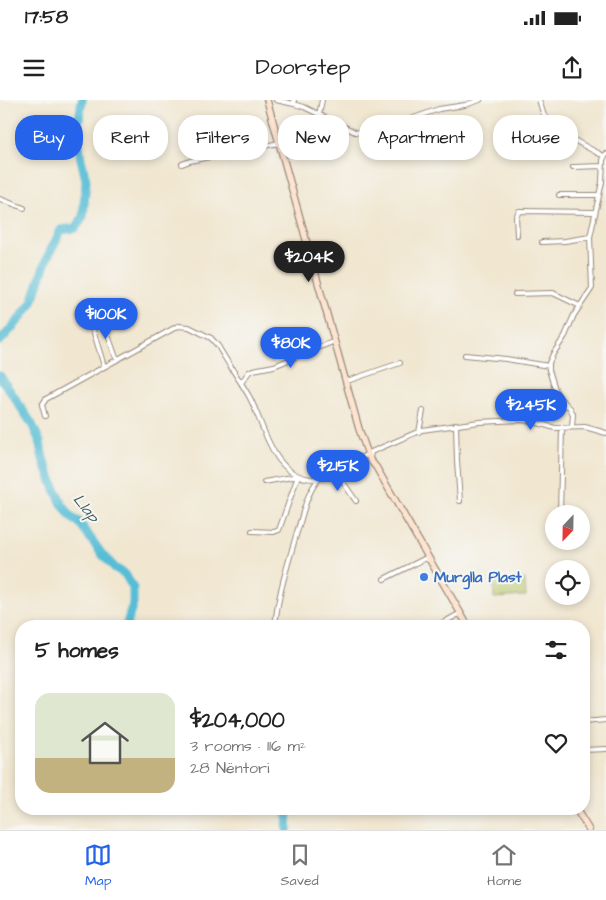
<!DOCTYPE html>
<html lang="en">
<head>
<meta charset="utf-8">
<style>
	:root { --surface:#fff; --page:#f2f2f2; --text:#222; --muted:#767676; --line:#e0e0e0; --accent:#2563eb }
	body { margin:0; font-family:"Architects Daughter",sans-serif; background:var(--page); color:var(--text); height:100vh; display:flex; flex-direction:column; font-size:19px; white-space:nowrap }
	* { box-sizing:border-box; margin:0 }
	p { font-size:16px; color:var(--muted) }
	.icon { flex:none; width:28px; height:28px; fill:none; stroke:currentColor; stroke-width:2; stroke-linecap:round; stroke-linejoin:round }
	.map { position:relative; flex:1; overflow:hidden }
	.panel { position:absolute; left:15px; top:520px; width:575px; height:195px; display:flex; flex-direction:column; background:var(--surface); border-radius:20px; box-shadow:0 2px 8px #0003 }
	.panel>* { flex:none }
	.banner { position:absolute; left:15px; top:15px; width:576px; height:45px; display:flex; gap:10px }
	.needle { width:32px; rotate:202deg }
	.controls { position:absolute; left:545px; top:405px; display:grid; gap:10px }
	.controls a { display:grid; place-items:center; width:45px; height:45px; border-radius:50%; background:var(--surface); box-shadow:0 2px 8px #0003; font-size:25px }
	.price { position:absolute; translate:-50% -42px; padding:0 11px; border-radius:18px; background:var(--accent); color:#fff; font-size:16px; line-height:32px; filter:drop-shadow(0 1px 2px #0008) }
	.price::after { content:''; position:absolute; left:50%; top:30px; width:15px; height:11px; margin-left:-8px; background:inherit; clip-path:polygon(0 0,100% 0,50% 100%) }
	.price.selected { background:#222; color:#fff }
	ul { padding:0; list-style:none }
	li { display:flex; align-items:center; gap:15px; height:125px; padding:0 20px }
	li span { display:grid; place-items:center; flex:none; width:140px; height:100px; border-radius:15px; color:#555 }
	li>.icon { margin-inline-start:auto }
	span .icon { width:60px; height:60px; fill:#fffc; stroke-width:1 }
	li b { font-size:21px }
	h2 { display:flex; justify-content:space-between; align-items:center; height:60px; padding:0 20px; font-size:21px }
	.pill { padding:0 18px; border-radius:20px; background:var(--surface); box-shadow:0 2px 8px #0003; font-size:18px; line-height:45px }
	.pill.selected { background:var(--accent); color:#fff }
	.status { display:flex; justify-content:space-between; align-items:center; height:35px; padding:0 25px; background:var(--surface); direction:ltr }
	.status svg { height:14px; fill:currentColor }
	header { display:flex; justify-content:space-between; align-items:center; height:65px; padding:0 20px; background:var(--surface); font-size:22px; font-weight:600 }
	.menu { display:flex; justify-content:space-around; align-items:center; height:70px; border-top:1px solid var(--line); background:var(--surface); font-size:14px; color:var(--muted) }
	.menu a { display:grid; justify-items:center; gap:2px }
	.menu .selected { color:var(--accent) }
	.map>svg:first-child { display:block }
	.green { fill:#b4c365; stroke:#787642 }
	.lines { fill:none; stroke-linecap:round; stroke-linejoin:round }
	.river { stroke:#57bdd5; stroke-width:9 }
	.street-casing { stroke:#968878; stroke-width:6 }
	.secondary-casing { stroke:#968878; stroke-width:8 }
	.street { stroke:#fff; stroke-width:4 }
	.secondary { stroke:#fde4d1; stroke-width:5.5 }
	.shop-dot { fill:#3f7fe0; stroke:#f6f6f2; stroke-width:2 }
	.labels { text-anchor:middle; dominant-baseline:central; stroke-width:4; stroke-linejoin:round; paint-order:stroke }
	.shop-label { font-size:15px; font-weight:bold; fill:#366cbe; stroke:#f6f6f2; text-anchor:start }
	.water-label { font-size:16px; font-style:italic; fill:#455d5e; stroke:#f6f6f2 }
</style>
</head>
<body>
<div class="status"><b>17:58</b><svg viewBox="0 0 49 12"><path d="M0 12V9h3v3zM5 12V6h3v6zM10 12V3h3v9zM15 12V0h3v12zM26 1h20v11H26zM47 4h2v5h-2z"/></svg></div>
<header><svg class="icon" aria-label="menu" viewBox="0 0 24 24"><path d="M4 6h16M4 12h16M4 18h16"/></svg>Doorstep<svg class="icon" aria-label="share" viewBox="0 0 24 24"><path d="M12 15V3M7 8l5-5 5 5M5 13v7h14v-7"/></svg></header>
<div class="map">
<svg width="606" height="730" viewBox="0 0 606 730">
	<rect width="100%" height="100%" fill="#f6f6f2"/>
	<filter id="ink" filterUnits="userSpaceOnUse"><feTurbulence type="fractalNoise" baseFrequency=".02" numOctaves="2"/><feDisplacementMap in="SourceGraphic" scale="10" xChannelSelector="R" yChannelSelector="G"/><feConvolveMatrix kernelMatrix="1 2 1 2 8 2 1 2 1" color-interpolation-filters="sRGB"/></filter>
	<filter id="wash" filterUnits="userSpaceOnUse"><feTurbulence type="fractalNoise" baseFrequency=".0096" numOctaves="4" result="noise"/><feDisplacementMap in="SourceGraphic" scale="20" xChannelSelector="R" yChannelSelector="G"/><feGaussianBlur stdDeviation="1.12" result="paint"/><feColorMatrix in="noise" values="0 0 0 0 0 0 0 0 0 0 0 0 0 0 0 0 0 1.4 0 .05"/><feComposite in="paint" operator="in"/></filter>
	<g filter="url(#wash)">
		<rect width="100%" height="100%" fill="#f1e7d1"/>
		<path class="green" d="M525 479 526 496 494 498 493 481Z"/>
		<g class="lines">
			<path class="river" d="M0 241 18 221 32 202 47 158 61 130 75 128 83 117 86 80 81 59 77 31 82 0
				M0 276 32 324 40 342 43 359 55 389 62 404 72 418 79 422 101 453 115 468 125 474 133 488V504L126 526
				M287 730 288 709"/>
		</g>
	</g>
	<g filter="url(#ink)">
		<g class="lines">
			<g class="street-casing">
				<path id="street" d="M276 0 294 4
					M294 0V4L304 7 355 32 362 33 374 32 439 9 465 5 480 0
					M539 0C541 5 542 11 544 15 556 32 586 47 604 56
					M319 15 322 0
					M182 64 190 61 279 43
					M573 67 602 66
					M559 95H599
					M0 99 24 108
					M517 135 516 117 519 111 595 112
					M542 142 565 141 590 137
					M515 194 553 193 580 206
					M90 220 104 266
					M108 235 115 255 118 259
					M465 255 506 259 549 266
					M347 281 400 263
					M241 283 249 272 253 270 274 266 335 241
					M545 302 568 306
					M45 316 42 305 46 299 178 226 189 227 211 238 218 246C228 264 240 280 250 298 265 327 273 379 315 379 329 380 353 362 366 355L367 356
					M456 324 457 361 460 401
					M572 327 573 314 570 308 558 296 555 289 549 270V263L553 254 565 236 574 215 592 188 590 137 602 82 603 60 606 54
					M419 332 423 311
					M370 358 371 352 422 330 479 322 520 320 531 321 555 328 585 327 606 333
					M336 372 356 401
					M264 382 298 376
					M560 414 562 328
					M252 431 274 432 279 430 298 376
					M559 444V441
					M384 479 426 458 428 460
					M275 526C278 494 288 464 297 432 303 415 306 393 319 379
					M437 526 459 514 461 516
					M584 622 606 620
					M584 650 606 649"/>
			</g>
			<g class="secondary-casing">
				<path id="secondary" d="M267 0 359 329 370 360 376 367 468 526
					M576 709 589 730"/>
			</g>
			<use href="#street" class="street"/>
			<use href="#secondary" class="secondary"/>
		</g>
	</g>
	<circle class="shop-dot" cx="424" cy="477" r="5"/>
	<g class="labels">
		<g class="shop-label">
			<text x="434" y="477">Murglla Plast</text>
		</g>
		<g class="water-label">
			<text transform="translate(86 408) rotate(51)">Llap</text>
		</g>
	</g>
</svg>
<div class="controls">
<a><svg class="needle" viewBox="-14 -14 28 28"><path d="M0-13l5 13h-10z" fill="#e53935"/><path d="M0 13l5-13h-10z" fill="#767676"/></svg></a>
<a><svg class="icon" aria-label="locate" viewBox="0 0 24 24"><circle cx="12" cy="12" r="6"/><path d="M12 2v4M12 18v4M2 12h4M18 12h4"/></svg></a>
</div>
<b class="price selected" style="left:309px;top:183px">$204K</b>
<b class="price" style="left:106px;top:240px">$100K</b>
<b class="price" style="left:291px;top:269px">$80K</b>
<b class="price" style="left:531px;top:331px">$245K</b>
<b class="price" style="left:338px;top:392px">$215K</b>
<div class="banner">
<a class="pill selected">Buy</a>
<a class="pill">Rent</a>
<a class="pill">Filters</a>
<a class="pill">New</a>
<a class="pill">Apartment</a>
<a class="pill">House</a>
</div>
<section class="panel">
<h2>5 homes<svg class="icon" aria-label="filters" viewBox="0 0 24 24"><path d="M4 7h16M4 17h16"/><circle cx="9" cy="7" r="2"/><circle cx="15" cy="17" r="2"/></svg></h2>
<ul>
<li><span style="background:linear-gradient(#dfe7d0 65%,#c2b280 0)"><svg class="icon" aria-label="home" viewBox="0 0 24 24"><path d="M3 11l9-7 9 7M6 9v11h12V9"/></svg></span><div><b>$204,000</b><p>3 rooms · 116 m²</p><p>28 Nëntori</p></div><svg class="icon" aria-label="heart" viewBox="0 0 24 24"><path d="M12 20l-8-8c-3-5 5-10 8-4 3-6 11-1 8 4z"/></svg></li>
</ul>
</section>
</div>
<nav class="menu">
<a class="selected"><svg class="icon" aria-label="map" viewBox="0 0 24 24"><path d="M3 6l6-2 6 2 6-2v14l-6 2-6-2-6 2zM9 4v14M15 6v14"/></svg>Map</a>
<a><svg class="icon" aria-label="saved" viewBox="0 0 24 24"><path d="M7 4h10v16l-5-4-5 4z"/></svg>Saved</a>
<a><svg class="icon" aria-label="home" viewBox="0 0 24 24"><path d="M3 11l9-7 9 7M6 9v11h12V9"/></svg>Home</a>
</nav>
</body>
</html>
